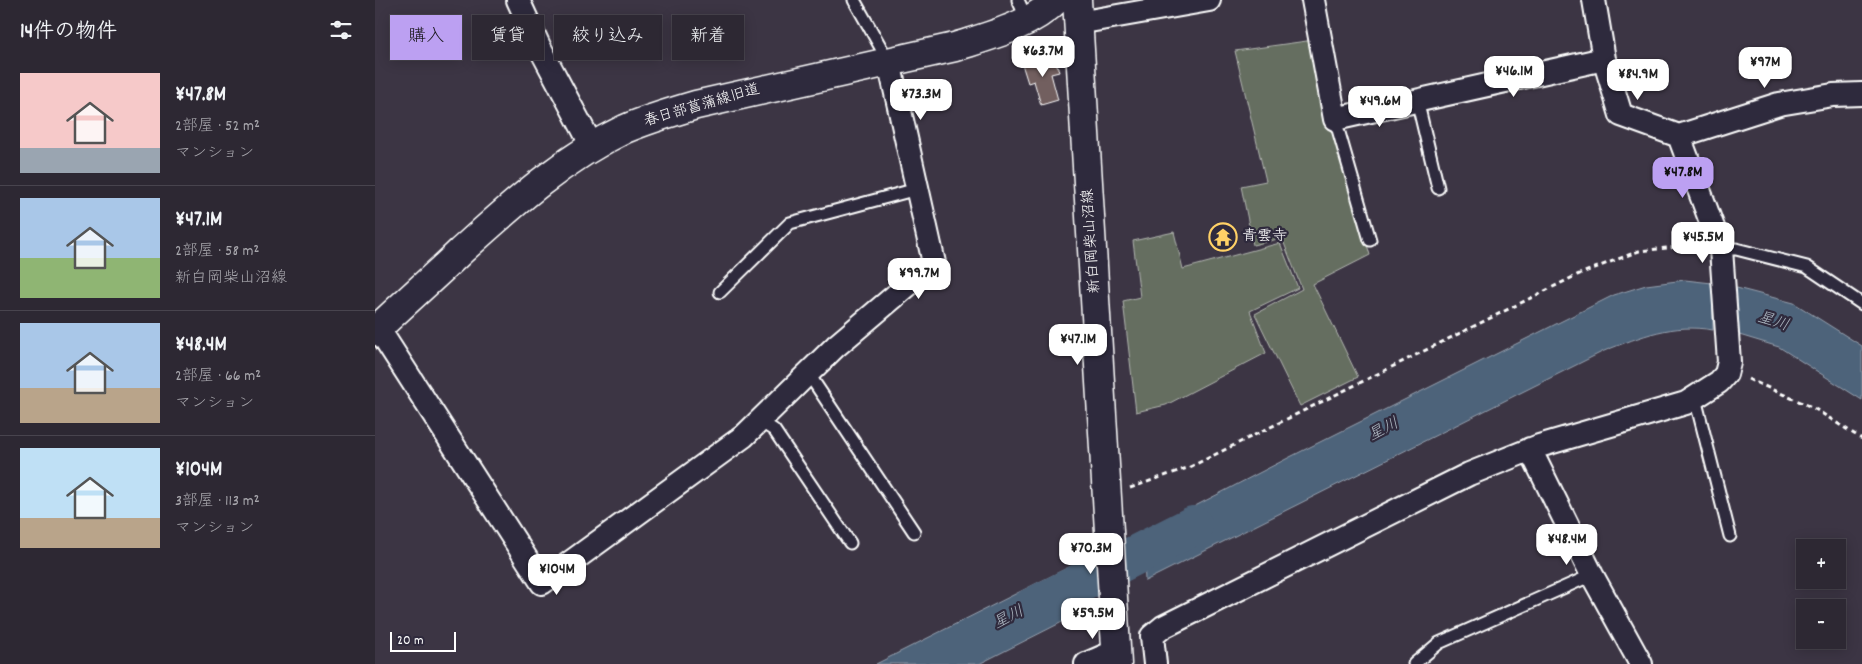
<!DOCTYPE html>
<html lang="ja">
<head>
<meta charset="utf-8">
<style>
	:root { --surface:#2d2833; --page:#35303b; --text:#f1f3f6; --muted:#a7a6ac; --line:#48444e; --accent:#bca0f2 }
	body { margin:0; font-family:Dekko,"Klee One",sans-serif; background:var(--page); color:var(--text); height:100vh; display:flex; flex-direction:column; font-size:19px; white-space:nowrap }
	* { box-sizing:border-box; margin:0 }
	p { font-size:16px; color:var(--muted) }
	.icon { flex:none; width:28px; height:28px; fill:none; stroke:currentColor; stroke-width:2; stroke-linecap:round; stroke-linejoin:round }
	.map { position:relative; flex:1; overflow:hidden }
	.details { display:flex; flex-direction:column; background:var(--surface); width:375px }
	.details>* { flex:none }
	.guide { position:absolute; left:15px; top:15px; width:475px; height:45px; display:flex; gap:10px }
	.buttons { position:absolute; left:1421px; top:539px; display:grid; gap:10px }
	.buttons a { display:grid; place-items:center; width:50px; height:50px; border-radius:0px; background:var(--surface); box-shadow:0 2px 12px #0003,0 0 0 1px var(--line); font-size:25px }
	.scale { position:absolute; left:15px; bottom:12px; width:66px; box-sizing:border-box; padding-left:5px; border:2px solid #fff; border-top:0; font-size:14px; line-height:18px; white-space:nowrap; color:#fff; -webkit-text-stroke:4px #2f2a3d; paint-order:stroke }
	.price { position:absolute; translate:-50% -42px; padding:0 11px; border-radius:10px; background:#fff; color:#222; font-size:16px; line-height:32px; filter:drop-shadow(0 1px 2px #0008) }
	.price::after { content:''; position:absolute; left:50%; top:30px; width:15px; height:11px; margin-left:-8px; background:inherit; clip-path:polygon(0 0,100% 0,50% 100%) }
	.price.on { background:var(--accent); color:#111 }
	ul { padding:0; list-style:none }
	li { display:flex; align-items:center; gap:15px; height:125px; padding:0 20px }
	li+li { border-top:1px solid var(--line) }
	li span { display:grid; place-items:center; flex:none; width:140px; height:100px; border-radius:0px; color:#555 }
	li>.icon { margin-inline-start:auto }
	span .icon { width:60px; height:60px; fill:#fffc; stroke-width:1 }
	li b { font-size:21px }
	h2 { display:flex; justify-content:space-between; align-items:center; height:60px; padding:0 20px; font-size:21px }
	.tag { padding:0 18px; border-radius:0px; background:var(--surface); box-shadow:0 2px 12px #0003,0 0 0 1px var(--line); font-size:18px; line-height:45px }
	.tag.on { background:var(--accent); color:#111 }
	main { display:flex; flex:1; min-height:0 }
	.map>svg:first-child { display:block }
	.green { fill:#656e61; stroke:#b2b6b0 }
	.water { fill:#4e637a; stroke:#95a1af }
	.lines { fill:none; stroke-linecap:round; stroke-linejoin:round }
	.river { stroke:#4e637a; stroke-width:40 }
	.building { fill:#725f5f; stroke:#fff }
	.service-casing { stroke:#fff; stroke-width:15 }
	.minor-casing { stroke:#fff; stroke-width:26 }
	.tertiary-casing { stroke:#fff; stroke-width:31 }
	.path { stroke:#fff; stroke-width:3; stroke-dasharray:5 4; stroke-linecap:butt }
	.service { stroke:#2f2a3d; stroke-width:11 }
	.minor { stroke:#2f2a3d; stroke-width:22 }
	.tertiary { stroke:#2f2a3d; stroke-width:28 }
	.labels { text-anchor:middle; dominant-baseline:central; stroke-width:4.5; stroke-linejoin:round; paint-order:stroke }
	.street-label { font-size:15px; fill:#fff; stroke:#2f2a3d }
	.poi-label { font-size:15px; fill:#fff; stroke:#2f2a3d; text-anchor:start }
	.water-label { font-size:16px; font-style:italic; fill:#afb9c3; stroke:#2f2a3d }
</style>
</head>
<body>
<main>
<section class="details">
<h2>14件の物件<svg class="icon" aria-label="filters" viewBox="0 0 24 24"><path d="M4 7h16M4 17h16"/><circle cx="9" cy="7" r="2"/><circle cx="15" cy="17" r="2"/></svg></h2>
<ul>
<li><span style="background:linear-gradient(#f6c9c9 75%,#9aa5b1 0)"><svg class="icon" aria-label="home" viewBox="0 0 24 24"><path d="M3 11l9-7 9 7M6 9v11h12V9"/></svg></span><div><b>¥47.8M</b><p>2部屋 · 52 m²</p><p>マンション</p></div></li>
<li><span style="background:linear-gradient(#a9c7e8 60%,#8fb573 0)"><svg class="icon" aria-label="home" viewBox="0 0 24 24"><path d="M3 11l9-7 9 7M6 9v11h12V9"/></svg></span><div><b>¥47.1M</b><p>2部屋 · 58 m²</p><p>新白岡柴山沼線</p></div></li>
<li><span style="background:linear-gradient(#a9c7e8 65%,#b9a48a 0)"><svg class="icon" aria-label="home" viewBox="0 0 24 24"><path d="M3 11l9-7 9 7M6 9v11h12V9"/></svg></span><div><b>¥48.4M</b><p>2部屋 · 66 m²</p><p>マンション</p></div></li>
<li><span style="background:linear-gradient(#bfe0f5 70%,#b9a48a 0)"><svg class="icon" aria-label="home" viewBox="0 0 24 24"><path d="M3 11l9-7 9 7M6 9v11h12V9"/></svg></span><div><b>¥104M</b><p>3部屋 · 113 m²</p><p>マンション</p></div></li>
</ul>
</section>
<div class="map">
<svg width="1487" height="664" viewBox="0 0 1487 664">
	<rect width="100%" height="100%" fill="#3c3544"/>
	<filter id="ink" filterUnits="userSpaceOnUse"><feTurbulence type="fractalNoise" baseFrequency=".02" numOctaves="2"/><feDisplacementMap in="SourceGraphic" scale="10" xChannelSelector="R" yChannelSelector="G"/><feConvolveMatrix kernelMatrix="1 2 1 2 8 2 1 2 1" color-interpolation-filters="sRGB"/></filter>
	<g filter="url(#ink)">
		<path class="green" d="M939 40 954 117 995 255 938 284 983 377 925 406 880 314 927 289 907 238 878 245 866 186 891 181 860 51Z
			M799 232 808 269 905 243 923 288 875 311 891 353 791 405 761 412 748 301 765 297 758 241Z"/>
		<path class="water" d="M1310 280 1337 283 1338 330C1297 323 1267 336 1229 351L770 581 768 533 915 457 1239 295 1271 285Z
			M1358 287 1419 303 1487 346V400L1404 347 1361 334Z
			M702 563 705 613 604 664H501Z"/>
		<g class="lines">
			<path class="river" d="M656 608 818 526"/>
		</g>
		<path class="building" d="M679 55 684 72 676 74 683 100 666 105 659 81 653 83 647 64Z"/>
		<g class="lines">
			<g class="service-casing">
				<path id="service" d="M479 0 514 62
					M643 0 652 20
					M1042 100 1063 188
					M960 119 995 240
					M1346 249H1361L1432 267 1487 304
					M345 292 415 223 542 189
					M433 373 539 532
					M1320 398 1355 536
					M385 421 399 430 475 543
					M1039 664 1064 643 1217 575"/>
			</g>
			<g class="minor-casing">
				<path id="minor" d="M143 0 164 46 217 146
					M938 0 960 119 1229 59
					M1219 0 1229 59 1246 115 1304 136 1404 104 1458 95 1487 94
					M703 23 834 0
					M0 327 3 328 167 583 369 436 461 346 559 263 514 62
					M1155 449 1217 575 1266 664
					M711 664 741 651
					M780 664 777 636 788 627 1094 474 1164 446 1311 403 1344 382 1351 374 1354 362 1346 249 1304 136"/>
			</g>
			<g class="tertiary-casing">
				<path id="tertiary" d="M702 0 742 664
					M0 331C28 304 58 278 86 251 137 205 187 159 250 129 273 119 297 112 321 105L580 47C614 36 655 26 681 0"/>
			</g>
			<path class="path" d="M1373 379 1437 407 1487 439
				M755 488 815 467 1202 275 1264 251 1321 245"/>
			<use href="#service" class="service"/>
			<use href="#minor" class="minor"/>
			<use href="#tertiary" class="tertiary"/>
		</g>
	</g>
	<defs>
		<g id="temple-ring" transform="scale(1.4375)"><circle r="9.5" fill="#2f2a3d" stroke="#ffd166" stroke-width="1.5"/><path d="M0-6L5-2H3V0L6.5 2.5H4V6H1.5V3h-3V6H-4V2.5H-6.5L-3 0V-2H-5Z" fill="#ffd166"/></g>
	</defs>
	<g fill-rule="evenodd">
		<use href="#temple-ring" x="848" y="237"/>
	</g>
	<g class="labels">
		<g class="street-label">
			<text transform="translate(327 106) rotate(-16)">春日部菖蒲線旧道</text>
			<text transform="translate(717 241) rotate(-94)">新白岡柴山沼線</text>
		</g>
		<g class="poi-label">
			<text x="867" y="237">青雲寺</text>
		</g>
		<g class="water-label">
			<text transform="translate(1398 322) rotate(18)">星川</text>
			<text transform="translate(1009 430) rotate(-27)">星川</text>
			<text transform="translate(634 618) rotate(-27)">星川</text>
		</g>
	</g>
</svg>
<div class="buttons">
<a>+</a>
<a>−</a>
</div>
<div class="scale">20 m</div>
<b class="price" style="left:668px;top:78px">¥63.7M</b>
<b class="price" style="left:1390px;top:89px">¥97M</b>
<b class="price" style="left:1139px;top:98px">¥46.1M</b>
<b class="price" style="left:1263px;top:101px">¥84.9M</b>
<b class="price" style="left:546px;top:121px">¥73.3M</b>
<b class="price" style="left:1005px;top:128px">¥49.6M</b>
<b class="price on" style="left:1308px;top:199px">¥47.8M</b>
<b class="price" style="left:1328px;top:264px">¥45.5M</b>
<b class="price" style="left:544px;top:300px">¥99.7M</b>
<b class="price" style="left:703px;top:366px">¥47.1M</b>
<b class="price" style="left:1192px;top:566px">¥48.4M</b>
<b class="price" style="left:716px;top:575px">¥70.3M</b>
<b class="price" style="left:182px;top:596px">¥104M</b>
<b class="price" style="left:718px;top:640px">¥59.5M</b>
<div class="guide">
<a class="tag on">購入</a>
<a class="tag">賃貸</a>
<a class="tag">絞り込み</a>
<a class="tag">新着</a>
</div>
</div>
</main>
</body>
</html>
